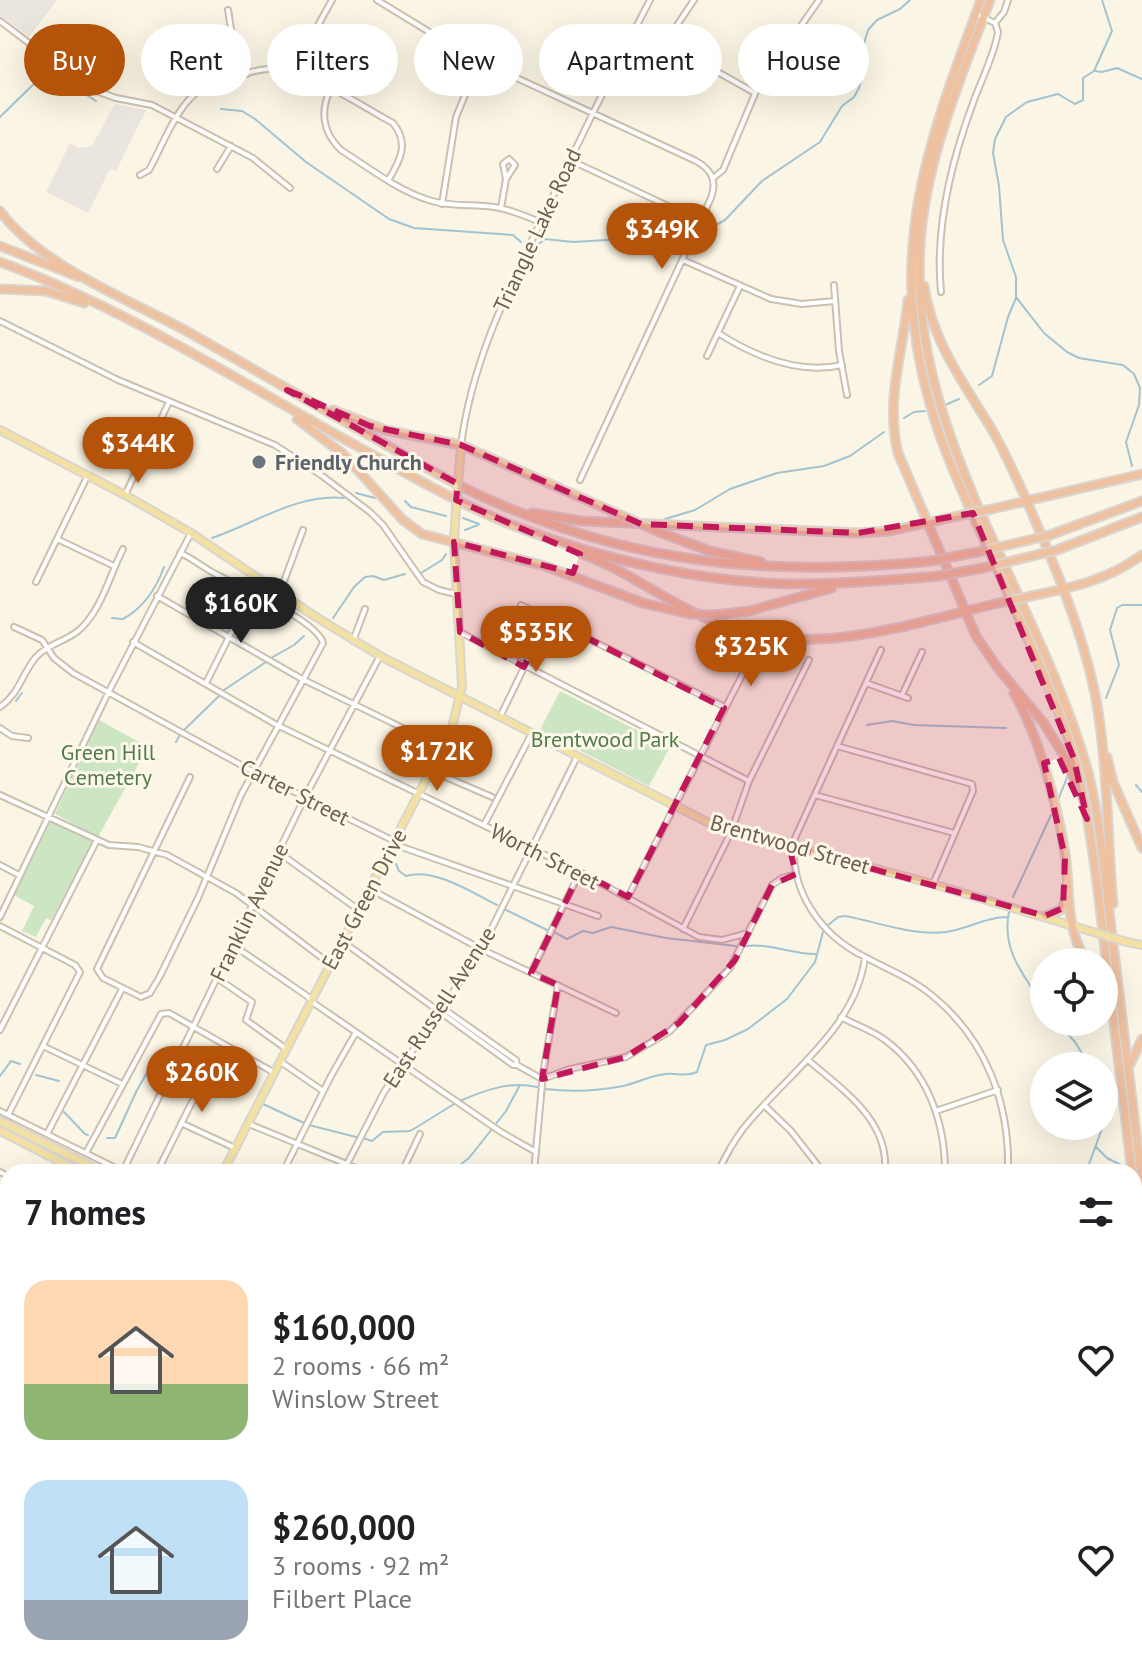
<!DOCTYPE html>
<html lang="en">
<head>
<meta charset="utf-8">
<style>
	:root { --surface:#fff; --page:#f6f6f6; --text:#202124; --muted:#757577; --accent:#b45309 }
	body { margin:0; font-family:"PT Sans",sans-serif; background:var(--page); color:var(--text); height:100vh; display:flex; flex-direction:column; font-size:30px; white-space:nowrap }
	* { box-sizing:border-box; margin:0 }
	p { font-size:26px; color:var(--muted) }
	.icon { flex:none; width:44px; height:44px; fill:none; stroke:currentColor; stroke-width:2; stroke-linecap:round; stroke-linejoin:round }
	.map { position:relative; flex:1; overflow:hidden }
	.drawer { position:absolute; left:0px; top:1164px; width:1142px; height:514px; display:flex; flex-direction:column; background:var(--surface); border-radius:24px 24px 0 0; box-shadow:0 8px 32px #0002 }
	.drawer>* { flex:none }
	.top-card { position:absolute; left:24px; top:24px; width:1094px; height:72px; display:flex; gap:16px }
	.controls { position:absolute; left:1030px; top:948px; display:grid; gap:16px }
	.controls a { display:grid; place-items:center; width:88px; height:88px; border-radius:50%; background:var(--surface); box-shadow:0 8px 32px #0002; font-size:40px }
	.price { position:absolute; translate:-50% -68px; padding:0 18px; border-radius:28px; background:var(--accent); color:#fff; font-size:26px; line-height:52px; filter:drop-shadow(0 2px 4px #0008) }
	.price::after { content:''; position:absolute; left:50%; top:48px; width:24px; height:18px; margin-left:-12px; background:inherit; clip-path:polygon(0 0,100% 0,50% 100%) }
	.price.active { background:#222; color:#fff }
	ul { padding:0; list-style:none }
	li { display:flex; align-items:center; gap:24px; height:200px; padding:0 24px }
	li span { display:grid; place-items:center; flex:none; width:224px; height:160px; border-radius:24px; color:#555 }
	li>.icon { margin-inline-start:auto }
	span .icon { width:96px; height:96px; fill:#fffc; stroke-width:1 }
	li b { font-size:34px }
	h2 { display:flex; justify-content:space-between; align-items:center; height:96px; padding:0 24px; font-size:34px }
	.chip { padding:0 28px; border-radius:36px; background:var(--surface); box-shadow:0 8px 32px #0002; font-size:28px; line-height:72px }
	.chip.active { background:var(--accent); color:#fff }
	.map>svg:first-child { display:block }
	.industrial { fill:#eae5de }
	.green { fill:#cce6c4 }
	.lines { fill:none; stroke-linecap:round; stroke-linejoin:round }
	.stream { stroke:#a2c3d2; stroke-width:2 }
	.minor-casing { stroke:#ccc0af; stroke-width:8 }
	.major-casing { stroke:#dad5d0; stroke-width:10 }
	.highway-casing { stroke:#dad5d0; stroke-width:11 }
	.minor { stroke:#fff; stroke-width:4 }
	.major { stroke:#f2e1a2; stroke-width:6 }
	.highway { stroke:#eec1a1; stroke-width:7 }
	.major-bridge-casing { stroke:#dad5d0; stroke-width:10; stroke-linecap:butt }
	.highway-bridge-casing { stroke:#dad5d0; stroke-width:11; stroke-linecap:butt }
	.major-bridge { stroke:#f2e1a2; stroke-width:6 }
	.highway-bridge { stroke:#eec1a1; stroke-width:7 }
	.marked { fill:#c2185b; fill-opacity:0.2; stroke:#c2185b; stroke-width:6; stroke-dasharray:16 10; stroke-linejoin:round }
	.worship-dot { fill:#6b7280; stroke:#fdf8ea; stroke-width:3 }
	.labels { text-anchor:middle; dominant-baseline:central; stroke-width:6; stroke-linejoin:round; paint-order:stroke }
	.street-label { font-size:22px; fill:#6f5e4c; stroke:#fdf8ea }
	.worship-label { font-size:22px; font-weight:bold; fill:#5b616d; stroke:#fdf8ea; text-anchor:start }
	.park-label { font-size:22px; fill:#507a48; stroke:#fdf8ea }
</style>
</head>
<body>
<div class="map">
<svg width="1142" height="1677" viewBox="0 0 1142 1677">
	<rect width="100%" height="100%" fill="#faf5e4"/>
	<path class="industrial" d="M0 0H57L29 37 0 15Z
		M115 104 146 110 116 171 110 169 88 213 46 192 70 143 79 148 92 146Z
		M865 1670H930L912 1677H868Z"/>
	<path class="green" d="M560 691 670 747 649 786 540 730Z
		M99 720 148 747 98 837 55 814Z
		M51 821 93 842 51 920 46 918 36 937 22 931 34 906 14 895Z"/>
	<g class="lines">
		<path class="stream" d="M1102 0 1112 31 1094 71 1083 78V100L1075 104 1058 94 1027 102 1017 109 1006 117 995 139 993 153 999 186 1003 240 1016 277V297L1044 333 1067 352 1079 358 1123 365 1134 374 1140 388 1139 405 1126 442 1132 466
			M1095 71 1102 72 1117 68 1142 79
			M66 82 96 101
			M221 109 242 111 255 119 306 162 389 219 414 228 513 235 521 242
			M0 117 41 77 49 74 60 77
			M693 243 705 231 725 220 762 181 820 142 842 106 854 97 859 88 863 70 862 50 868 30 877 20 900 9 910 0
			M536 246 545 239 573 242 673 236 688 241
			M979 385 992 376 1008 317 1016 298
			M945 405 959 399
			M904 418 914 412 925 411
			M356 493 375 498
			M405 501 411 507 446 516
			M463 518 479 524
			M665 519 695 510 730 489 777 473 824 466 850 456 884 432
			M465 530 478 525
			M212 538C254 524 298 493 344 498
			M421 573 442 560 446 554
			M112 618 123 619C143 608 156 589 164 567
			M333 618 354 587 365 577 373 576 384 580 405 574
			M271 658 294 645 304 636
			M224 690 266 662
			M1106 698 1119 665 1110 630 1117 608 1122 605H1142
			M16 701 22 693
			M867 725 892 721 914 725 1006 728
			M184 730 220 695
			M176 742 180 735
			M1136 785 1142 792
			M1058 800 1068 775
			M396 864 399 871 406 876C433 867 473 893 497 905
			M1013 897 1051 815
			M504 909 547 930
			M1009 912C1001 950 1024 976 1044 1006
			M827 926 838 917 845 916C878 922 912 936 946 932 968 929 985 917 1008 917
			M554 932 567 939 583 931 593 933 611 927 666 938 736 946
			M746 946C771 943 793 955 817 954
			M1057 1022 1075 1042 1090 1066
			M185 1053 209 1068
			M222 1073 228 1075 234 1084
			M36 1075 59 1081
			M0 1076 11 1061 20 1064
			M545 1089C570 1092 598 1091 623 1086 637 1083 651 1075 666 1074 678 1073 686 1077 697 1072L706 1045 725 1040 748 1029 787 999 815 962 823 932
			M460 1101C485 1090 510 1081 537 1087
			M263 1104 304 1123
			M64 1112 85 1134 88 1135
			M309 1125 356 1137
			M495 1125 506 1111 520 1085
			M107 1138H115L137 1090 155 1059
			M363 1138 372 1141 383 1132 410 1131 417 1127 454 1104
			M1096 1147 1107 1158 1127 1168
			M451 1172 469 1158 492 1129
			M1086 1172 1103 1126
			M1128 1670 1134 1677
			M376 1677 388 1670"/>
		<g class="minor-casing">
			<path id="minor" d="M377 0 467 55 694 160C710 168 718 179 711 198L580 480
				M228 10 232 35 247 74
				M0 21 88 88 116 98 152 105 253 158 290 188
				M995 23 1004 12 1008 0
				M636 26 755 93
				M316 29 332 0
				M665 43 694 0
				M330 90C320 112 323 133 341 150 369 168 400 192 432 201 453 207 473 204 494 207 510 209 525 216 540 222
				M570 160 700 221
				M217 169 231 146
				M140 175 149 170C164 143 176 106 201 89 222 82 245 71 268 69 305 66 359 105 393 123 409 143 401 159 389 179
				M713 178 723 170 757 89 819 0
				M442 204 456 117 479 61
				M501 208 506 179 503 164 509 159 515 165 506 179
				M683 260 771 299 802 304 835 301
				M834 285 839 351 847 395
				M941 292C935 229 951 162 973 103 981 80 994 56 998 32L995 23 976 14
				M0 321 118 380 275 445 321 475 370 512 383 525 423 582 439 590 456 594
				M718 333C754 356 798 375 842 365
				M707 356 740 286
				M461 445C472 361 508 290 544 215 578 143 613 71 650 0
				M125 495 169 402
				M57 539 114 566
				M180 553C192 558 201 566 212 572 235 585 317 620 323 643L241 795 198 898 159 978 150 993 141 997 103 978 97 969 190 777
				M36 582 88 475
				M280 592 303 530
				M157 596 302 679 444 748
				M521 605 725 707
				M14 627 42 640 54 658 73 673 254 772 390 839 399 846 598 916
				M460 632 749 781
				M353 641 365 609
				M133 642 275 724 580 872 699 937 722 940 748 933
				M881 650 795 838C788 889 820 935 865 957 889 970 913 979 934 997 987 1041 1010 1105 1008 1172
				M206 683 251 593
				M866 683 908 698
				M902 695 922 652
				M0 707C20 693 21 675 36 657 48 644 64 642 78 631 101 612 110 574 123 549
				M500 717 548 618
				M0 728 12 736 28 738
				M837 746 972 784 973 791 933 884
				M432 771 492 797
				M0 795 109 845 138 847 167 855 236 893 330 964
				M815 795 954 833
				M484 825 532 733
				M278 852 359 910
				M0 865 19 875
				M370 889 481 949 616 1013
				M628 897 752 656
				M0 917 109 691 191 533
				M0 926 75 965 80 972 8 1115
				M683 929 731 832 749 781 809 660
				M342 941 513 1065H517L516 1060 441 1007
				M233 945 307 996 315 1004 501 1132 536 1152
				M531 973 580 872
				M217 978 252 1002 246 1020 285 1048
				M841 1017C855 1025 872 1030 885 1040 927 1071 945 1121 945 1172
				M0 1030 97 840
				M43 1046 122 1084
				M808 1060C844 1091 889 1120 885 1172
				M281 1062 323 1091
				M517 1065 542 1079 570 1069 626 1057 670 1031 730 968 772 885 782 878 796 874
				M764 1105 791 1131 823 1172
				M0 1111 124 1172
				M936 1111 998 1090
				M181 1123 235 1148
				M249 1124 366 1172
				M47 1134 122 989
				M86 1153 161 1014 169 1013 273 1072
				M721 1166 736 1172
				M123 1171 305 797 380 656
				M0 1172 8 1176
				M157 1172 192 1102 217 1070 229 1047
				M283 1172 331 1076 355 1034
				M343 1172 384 1092 479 954 577 757
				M402 1172 420 1134
				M534 1172 543 1074 558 985
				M718 1172C725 1157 733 1142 743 1129 785 1075 856 1030 865 957
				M0 1232 8 1236
				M0 1287 8 1270
				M0 1289 8 1293
				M0 1345 8 1349
				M0 1403 8 1407
				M0 1537 8 1543
				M0 1663 8 1665
				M22 1670 43 1677
				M140 1670 154 1677
				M301 1670 316 1677
				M559 1670 574 1677
				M964 1670 967 1677
				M253 1677 256 1670
				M329 1677 333 1670
				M398 1677 405 1670
				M484 1677 488 1670
				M642 1677 644 1670
				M737 1677 738 1670
				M919 1677 935 1670"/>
		</g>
		<g class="major-casing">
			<path id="major" d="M0 430 125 495 191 533 313 615 380 656 713 825 933 884 1093 932
				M459 471 461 445
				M1127 942 1142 945
				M0 1121 102 1172
				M0 1131 80 1172
				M223 1172 451 731 462 687 454 542 456 508
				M0 1618 8 1599
				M1134 1647 1142 1645
				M778 1670 780 1677
				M860 1670 863 1677
				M93 1677 96 1670
				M1060 1677 1075 1670"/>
		</g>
		<g class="highway-casing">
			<path id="highway" d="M981 0C928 142 886 250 930 404 946 462 975 518 999 573 1025 634 1057 696 1075 760 1090 819 1097 881 1104 941 1114 1018 1123 1095 1132 1172
				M990 0C963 72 931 147 922 224 898 424 1037 588 1088 772 1100 820 1104 870 1110 919 1121 1006 1131 1094 1142 1182
				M0 211C43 269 135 301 197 337 259 372 320 408 381 442 416 462 451 483 488 499 636 565 773 577 932 561
				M0 246 79 277
				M0 262C124 308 239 381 355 445 408 474 460 505 517 527 603 560 708 584 800 584 847 584 893 580 939 576
				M924 286C932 341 963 382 991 428 1005 452 1017 479 1028 504 1055 566 1083 632 1096 699 1108 766 1107 836 1113 904
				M0 289 46 291 84 303
				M908 300C903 352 885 400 898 453L976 636 997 667 1043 722 1066 759 1075 782
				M333 410 385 430 461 445 623 516
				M297 419 343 454 403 520 422 534 545 566 643 603 690 614
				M992 509 1142 474
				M532 513 582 521 858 533 890 531 962 515
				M659 532 710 551 761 562
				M1050 535 1142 501
				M1057 550 1142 517
				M580 553C629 571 669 604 717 623 808 661 908 624 999 603
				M956 556 978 552
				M961 572 983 568
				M1031 596C1071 588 1108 580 1142 555
				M714 615 749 611 832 588
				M1014 693C1039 737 1057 803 1065 853 1071 895 1064 922 1086 962
				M1107 757 1113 782 1142 848
				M1045 916 1061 910 1066 900
				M1104 998 1109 1015
				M1130 1064 1142 1039
				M1134 1185 1142 1250"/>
		</g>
		<use href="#minor" class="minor"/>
		<use href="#major" class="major"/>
		<use href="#highway" class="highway"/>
		<g class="major-bridge-casing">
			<path id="major-bridge" d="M456 508 459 471
				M1093 932 1127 942"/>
		</g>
		<g class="highway-bridge-casing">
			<path id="highway-bridge" d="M962 515 992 509
				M623 516 659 532
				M978 552 1050 535
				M932 561 956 556
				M983 568 1057 550
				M939 576 961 572
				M999 603 1031 596
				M690 614 714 615"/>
		</g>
		<use href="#major-bridge" class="major-bridge"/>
		<use href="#highway-bridge" class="highway-bridge"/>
	</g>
	<path class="marked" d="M287 390 370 426 461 445 641 524 858 533 973 513 1074 759 1087 819 1059 758 1044 763 1065 858 1063 908 1045 916 789 846 796 874 772 885 735 960 679 1023 626 1057 542 1079 558 985 531 973 580 872 628 897 724 708 548 618 524 667 460 632 454 542 573 573 580 554 456 500 458 484Z"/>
	<circle class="worship-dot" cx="259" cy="462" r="8"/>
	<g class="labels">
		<g class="street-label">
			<text transform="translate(537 230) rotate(-65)">Triangle Lake Road</text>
			<text transform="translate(295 792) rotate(27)">Carter Street</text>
			<text transform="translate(790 844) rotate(16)">Brentwood Street</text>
			<text transform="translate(545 856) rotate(27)">Worth Street</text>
			<text transform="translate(364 899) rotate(-62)">East Green Drive</text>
			<text transform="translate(249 912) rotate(-64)">Franklin Avenue</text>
			<text transform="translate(439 1007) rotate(-57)">East Russell Avenue</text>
		</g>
		<g class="worship-label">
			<text x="275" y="462">Friendly Church</text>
		</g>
		<g class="park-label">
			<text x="605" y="739">Brentwood Park</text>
			<text x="108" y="752">Green Hill<tspan x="108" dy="25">Cemetery</tspan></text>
		</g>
	</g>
</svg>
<div class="controls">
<a><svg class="icon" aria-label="locate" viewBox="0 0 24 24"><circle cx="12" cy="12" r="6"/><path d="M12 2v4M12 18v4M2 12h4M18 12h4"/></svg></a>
<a><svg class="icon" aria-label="layers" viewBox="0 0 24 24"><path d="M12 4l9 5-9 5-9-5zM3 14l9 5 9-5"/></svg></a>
</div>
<b class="price" style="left:662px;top:271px">$349K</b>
<b class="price" style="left:138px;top:485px">$344K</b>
<b class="price active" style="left:241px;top:645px">$160K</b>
<b class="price" style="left:536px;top:674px">$535K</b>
<b class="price" style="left:751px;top:688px">$325K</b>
<b class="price" style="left:437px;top:793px">$172K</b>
<b class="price" style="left:202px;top:1114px">$260K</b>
<div class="top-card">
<a class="chip active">Buy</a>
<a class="chip">Rent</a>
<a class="chip">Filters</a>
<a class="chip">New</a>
<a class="chip">Apartment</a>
<a class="chip">House</a>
</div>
<section class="drawer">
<h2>7 homes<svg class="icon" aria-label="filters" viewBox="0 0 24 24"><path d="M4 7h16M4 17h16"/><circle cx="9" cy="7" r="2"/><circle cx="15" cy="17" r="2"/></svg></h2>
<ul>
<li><span style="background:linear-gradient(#ffd9b3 65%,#8fb573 0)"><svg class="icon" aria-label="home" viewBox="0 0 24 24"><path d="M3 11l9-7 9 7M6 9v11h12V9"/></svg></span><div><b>$160,000</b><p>2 rooms · 66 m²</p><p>Winslow Street</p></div><svg class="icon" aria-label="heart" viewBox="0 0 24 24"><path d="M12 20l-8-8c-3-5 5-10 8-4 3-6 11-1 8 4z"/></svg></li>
<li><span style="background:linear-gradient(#bfe0f5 75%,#9aa5b1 0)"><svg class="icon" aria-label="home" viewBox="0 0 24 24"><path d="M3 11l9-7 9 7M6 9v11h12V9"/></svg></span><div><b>$260,000</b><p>3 rooms · 92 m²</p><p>Filbert Place</p></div><svg class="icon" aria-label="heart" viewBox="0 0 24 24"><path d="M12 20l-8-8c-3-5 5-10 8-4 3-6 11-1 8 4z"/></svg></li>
</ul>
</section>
</div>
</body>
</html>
